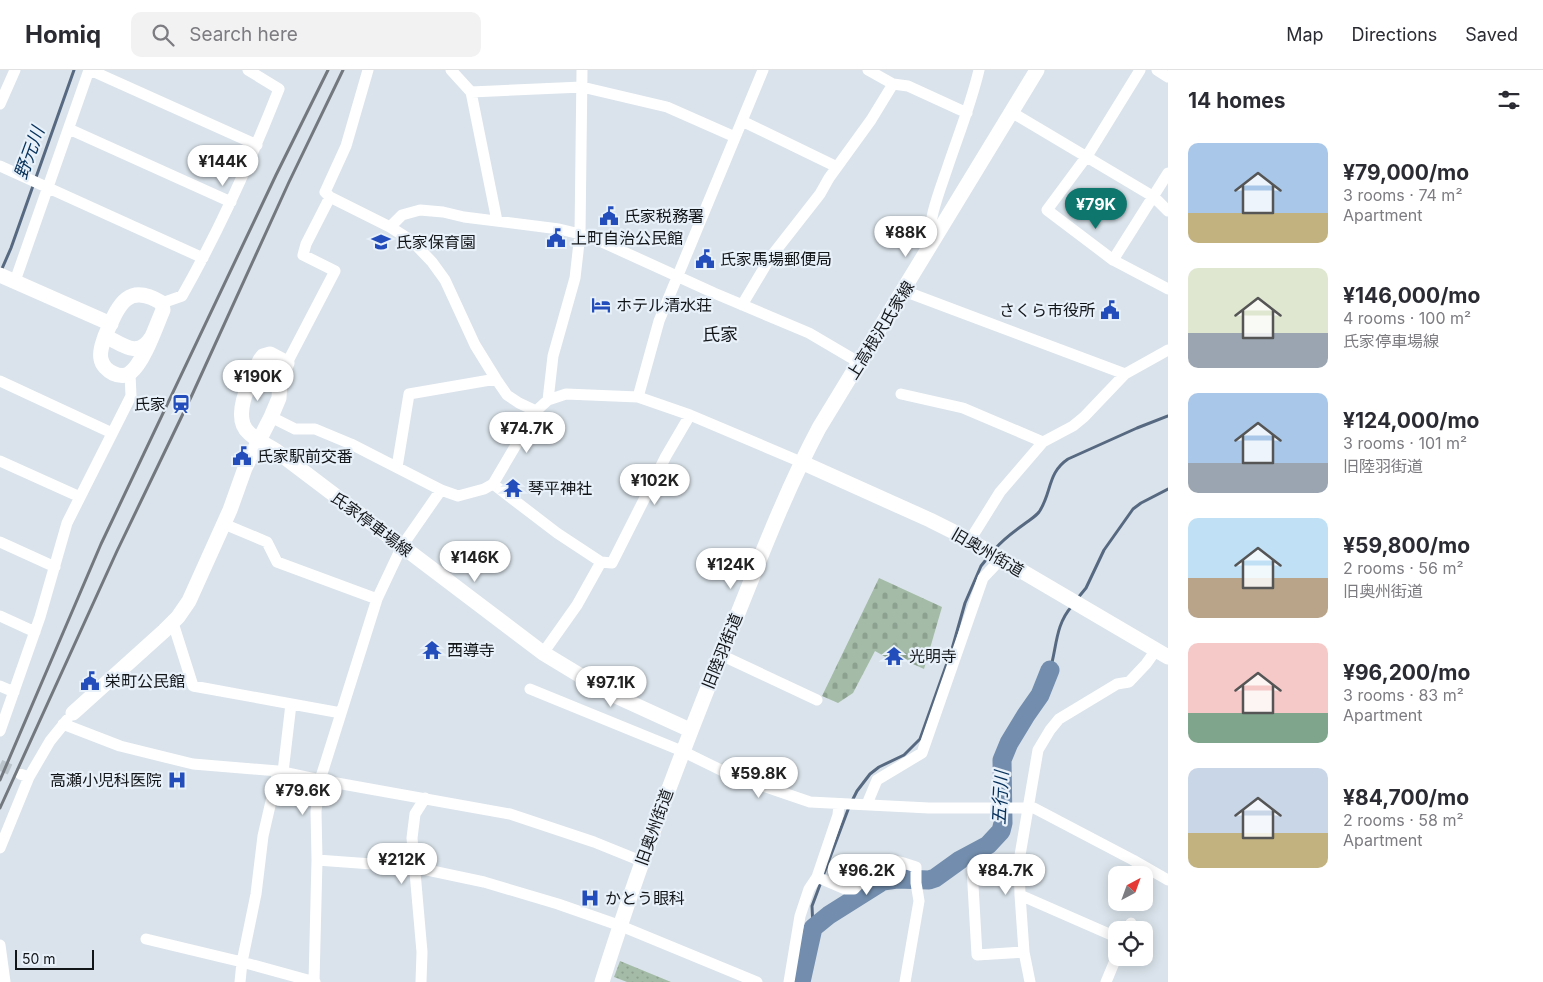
<!DOCTYPE html>
<html lang="en">
<head>
<meta charset="utf-8">
<style>
	:root { --surface:#fff; --page:#f2f2f3; --text:#2b2b33; --muted:#7c7c81; --line:#e1e1e2; --accent:#0f766e }
	body { margin:0; font-family:Inter,"Noto Sans JP",sans-serif; background:var(--page); color:var(--text); height:100vh; display:flex; flex-direction:column; font-size:19px; white-space:nowrap }
	* { box-sizing:border-box; margin:0 }
	p { font-size:16px; color:var(--muted) }
	.icon { flex:none; width:28px; height:28px; fill:none; stroke:currentColor; stroke-width:2; stroke-linecap:round; stroke-linejoin:round }
	.map { position:relative; flex:1; overflow:hidden }
	.side { display:flex; flex-direction:column; background:var(--surface); width:375px }
	.side>* { flex:none }
	.needle { width:32px; rotate:41deg }
	.tools { position:absolute; left:1108px; top:796px; display:grid; gap:10px }
	.tools a { display:grid; place-items:center; width:45px; height:45px; border-radius:10px; background:var(--surface); box-shadow:0 2px 12px #0003; font-size:25px }
	.scale { position:absolute; left:15px; bottom:12px; width:79px; box-sizing:border-box; padding-left:5px; border:2px solid #131619; border-top:0; font-size:14px; line-height:18px; white-space:nowrap; color:#131619; -webkit-text-stroke:4px #e8f0f9; paint-order:stroke }
	.price { position:absolute; translate:-50% -42px; padding:0 11px; border-radius:18px; background:#fff; color:#222; font-size:16px; line-height:32px; filter:drop-shadow(0 1px 2px #0008) }
	.price::after { content:''; position:absolute; left:50%; top:30px; width:15px; height:11px; margin-left:-8px; background:inherit; clip-path:polygon(0 0,100% 0,50% 100%) }
	.price.active { background:var(--accent); color:#fff }
	ul { padding:0; list-style:none }
	li { display:flex; align-items:center; gap:15px; height:125px; padding:0 20px }
	li span { display:grid; place-items:center; flex:none; width:140px; height:100px; border-radius:10px; color:#555 }
	li>.icon { margin-inline-start:auto }
	span .icon { width:60px; height:60px; fill:#fffc; stroke-width:1 }
	li b { font-size:21px }
	h2 { display:flex; justify-content:space-between; align-items:center; height:60px; padding:0 20px; font-size:21px }
	header { display:flex; align-items:center; gap:30px; box-sizing:border-box; height:70px; padding:0 25px; background:var(--surface); border-bottom:1px solid var(--line) }
	header strong { font-size:24px }
	nav { display:flex; gap:28px; margin-inline-start:auto; font-size:18px }
	.search { width:350px; height:45px; background:var(--page); display:flex; align-items:center; gap:12px; box-sizing:border-box; padding:0 18px; border-radius:10px; color:var(--muted); font-size:19px }
	main { display:flex; flex:1; min-height:0 }
	.map>svg:first-child { display:block }
	.grass { fill:url(#grass-dots) }
	.cemetery { fill:url(#cemetery-stones) }
	.lines { fill:none; stroke-linecap:round; stroke-linejoin:round }
	.stream { stroke:#566981; stroke-width:3 }
	.river { stroke:#728dad; stroke-width:19 }
	.street-tunnel { stroke:#bcc4cc; stroke-width:11; stroke-dasharray:11 5.5; stroke-linecap:butt }
	.street { stroke:#fff; stroke-width:11 }
	.secondary { stroke:#fff; stroke-width:15 }
	.rail { stroke:#72787d; stroke-width:3 }
	.labels { text-anchor:middle; dominant-baseline:central; stroke-width:4.5; stroke-linejoin:round; paint-order:stroke }
	.poi-label { font-size:16px; fill:#131619; stroke:#e8f0f9; text-anchor:start }
	.street-label { font-size:16px; fill:#131619; stroke:#e8f0f9 }
	.water-label { font-size:18px; font-style:italic; fill:#05305a; stroke:#e8f0f9 }
	.neighbourhood-label { font-size:18px; fill:#131619; stroke:#e8f0f9 }
</style>
</head>
<body>
<header>
<strong>Homiq</strong>
<div class="search"><svg class="icon" aria-label="search" viewBox="0 0 24 24"><circle cx="10" cy="10" r="6"/><path d="M15 15l6 6"/></svg>Search here</div>
<nav><a>Map</a><a>Directions</a><a>Saved</a></nav>
</header>
<main>
<div class="map">
<svg width="1168" height="912" viewBox="0 0 1168 912">
	<defs>
		<pattern id="grass-dots" width="8" height="8" patternUnits="userSpaceOnUse" patternTransform="scale(1.25)"><rect width="8" height="8" fill="#a4bca7"/><path d="M2 2h.1M6 6h.1" fill="none" stroke="#8ca18f" stroke-width="1.8" stroke-linecap="round"/></pattern>
		<pattern id="cemetery-stones" width="16" height="16" patternUnits="userSpaceOnUse" patternTransform="scale(1.25)"><rect width="16" height="16" fill="#a4bca7"/><path d="M2 7V4a2 2 0 0 1 4 0v3zM10 15v-3a2 2 0 0 1 4 0v3z" fill="#8ca18f"/></pattern>
	</defs>
	<rect width="100%" height="100%" fill="#dae3eb"/>
	<path class="grass" d="M620 891 671 912H627L614 907Z"/>
	<path class="cemetery" d="M879 508 942 537 924 599 902 589 898 594 875 581 853 623 838 633 822 626Z"/>
	<g class="lines">
		<path class="stream" d="M1 201 11 178 74 0
			M995 479C1004 468 1016 460 1027 452 1031 449 1036 446 1039 442 1052 423 1047 403 1068 389L1137 358 1168 346
			M1077 529 1086 518 1104 480 1133 439 1141 433 1168 419
			M1050 600C1057 577 1055 555 1072 536
			M852 731 857 721 870 704 879 697 904 685 920 669 952 579 965 533 981 496 989 486
			M823 806 849 737
			M813 858 812 836 821 812"/>
		<path class="river" d="M801 912 813 858 829 845 883 811 897 809 929 810 935 808 960 790 988 775 1001 761 1003 753 1002 690 1009 673 1026 645 1040 625 1050 600"/>
		<path class="street-tunnel" d="M0 695 20 704"/>
		<path class="street" d="M90 0 257 75
			M451 0 471 22 497 151
			M868 0 893 14 908 16 967 43
			M1140 0 1087 86 1047 140 1113 190 1168 219
			M1157 0 1168 7
			M471 22 582 17 667 37 735 67
			M0 34 15 0
			M1011 42 1154 127 1168 141
			M742 51 837 97
			M69 59 231 132
			M0 96 203 188
			M330 127 325 122 346 76 368 0
			M390 157 402 145 420 140 443 142 464 147 559 159 580 164 602 172 714 223 809 263 860 293
			M929 178C928 150 938 125 947 99 958 66 971 34 979 0
			M1113 190 1168 103
			M15 211 89 0
			M904 221 1125 304
			M162 233 182 226C220 159 251 90 279 19L248 0
			M742 235 770 188 820 124 829 108 871 50 893 14
			M287 293 335 201 303 185 306 174 330 127 390 157 412 171 432 192 445 210 475 275 496 309 507 325 519 333 536 341
			M0 311 112 363
			M901 324 963 338 1043 372
			M638 327 659 251 763 0
			M548 330 553 286 575 208 580 164 582 0
			M271 347 295 359H315L351 374 441 420 458 426 484 419 493 414 536 341 548 330 566 324 638 327 690 345 801 392
			M0 391 80 427
			M397 397 409 324 496 309
			M493 414 557 463 601 492 612 493 666 386 690 345
			M224 454 267 472 277 492 377 529
			M970 470 1000 422 1043 372 1073 356 1084 347 1125 304 1168 280
			M0 472 55 497
			M0 546 35 562
			M173 553 193 616 341 643
			M543 583 577 535 601 492
			M721 585 817 630
			M0 616 14 622
			M530 619 682 681 731 705 810 732 929 738H1034L1133 790 1168 810
			M63 654 120 676 193 694 278 701 320 710 377 529 402 476 441 420
			M0 661 40 547 67 453 131 326 130 304
			M278 701 263 766 256 824 242 892 315 912
			M283 702 291 634
			M20 704 29 707 50 671 67 650
			M867 734 877 710 922 683 983 508 1001 489
			M0 778 29 707
			M317 790 413 797 484 812 558 834 621 856 757 912
			M972 798 977 885 1024 882
			M817 807 845 819H854C862 812 865 804 871 797 881 783 903 793 916 797V813L919 831 905 912
			M1020 825 1116 867
			M1128 860 1131 853
			M146 869 242 892 240 912
			M0 875 5 912
			M314 912 317 790 316 741 320 710 510 744 594 772 641 791
			M421 912 422 882 412 768 415 744 425 728
			M789 912 800 846 809 819 817 807 838 745 839 734
			M1030 912 1024 882 1020 825 1019 791 1038 680 1050 660 1059 649 1117 614 1129 612 1146 594 1156 580
			M1106 912 1116 888"/>
		<path class="secondary" d="M0 205 111 254
			M105 266C103 273 99 281 101 289 103 301 122 311 131 302 144 292 156 256 163 240L162 233C126 211 118 237 105 266 122 274 138 289 151 268
			M801 392 930 450 962 466 1168 587
			M73 643 164 561 178 547 189 531 230 440 245 398 271 347 279 328 280 309 287 293 270 284 263 286 260 290C252 307 230 347 249 363 256 370 267 375 275 380L543 583 609 623 690 660
			M602 912C639 794 683 678 730 563 758 494 784 424 819 358L1037 0"/>
		<path class="rail" d="M0 710 101 474 276 105 328 0
			M0 738 117 481 192 325 289 112 343 0"/>
	</g>
	<defs>
		<g id="civic-bare" transform="scale(1.5)"><path d="M-.6-6.5H3V-4.5H.6V-3L4-1V1h2V6H-6V1h2V-1L-.6-3ZM-1.2 2.5V6h2.4V2.5Z" fill="#234dbb" stroke="#e8f0f9" stroke-width="2.5" paint-order="stroke"/></g>
		<g id="school-bare" transform="scale(1.5)"><path d="M0-5L7-2L0 1L-7-2ZM-4 1L0 2.5L4 1V4Q0 6-4 4Z" fill="#234dbb" stroke="#e8f0f9" stroke-width="2.5" paint-order="stroke"/></g>
		<g id="hotel-bare" transform="scale(1.5)"><path d="M-6-4.5h1.5V1H6V5H4.5V3h-9V5H-6ZM-4 0a1.8 1.8 0 1 1 3.6 0ZM.5 0V-2.5h3Q6-2.5 6 0Z" fill="#234dbb" stroke="#e8f0f9" stroke-width="2.5" paint-order="stroke"/></g>
		<g id="station-bare" transform="scale(1.5)"><path d="M-3-6H3Q5-6 5-4V2Q5 4 3 4L4.5 6H3L1.5 4h-3L-3 6H-4.5L-3 4Q-5 4-5 2V-4Q-5-6-3-6ZM-3.5-4v3h7v-3ZM-3.5 1v1.5H-2V1ZM2 1v1.5H3.5V1Z" fill="#234dbb" stroke="#e8f0f9" stroke-width="2.5" paint-order="stroke"/></g>
		<g id="temple-bare" transform="scale(1.5)"><path d="M0-6L5-2H3V0L6.5 2.5H4V6H1.5V3h-3V6H-4V2.5H-6.5L-3 0V-2H-5Z" fill="#234dbb" stroke="#e8f0f9" stroke-width="2.5" paint-order="stroke"/></g>
		<g id="hospital-bare" transform="scale(1.5)"><path d="M-5-5h3v3.5h4V-5h3V5h-3V1.5h-4V5h-3Z" fill="#234dbb" stroke="#e8f0f9" stroke-width="2.5" paint-order="stroke"/></g>
	</defs>
	<g fill-rule="evenodd">
		<use href="#civic-bare" x="609" y="146"/>
		<use href="#civic-bare" x="556" y="168"/>
		<use href="#school-bare" x="381" y="172"/>
		<use href="#civic-bare" x="705" y="189"/>
		<use href="#hotel-bare" x="601" y="235"/>
		<use href="#civic-bare" x="1110" y="240"/>
		<use href="#station-bare" x="181" y="334"/>
		<use href="#civic-bare" x="242" y="386"/>
		<use href="#temple-bare" x="513" y="418"/>
		<use href="#temple-bare" x="432" y="580"/>
		<use href="#temple-bare" x="894" y="586"/>
		<use href="#civic-bare" x="90" y="611"/>
		<use href="#hospital-bare" x="177" y="710"/>
		<use href="#hospital-bare" x="590" y="828"/>
	</g>
	<g class="labels">
		<g class="poi-label">
			<text x="624" y="146">氏家税務署</text>
			<text x="571" y="168">上町自治公民館</text>
			<text x="396" y="172">氏家保育園</text>
			<text x="720" y="189">氏家馬場郵便局</text>
			<text x="616" y="235">ホテル清水荘</text>
			<text x="1095" y="240" text-anchor="end">さくら市役所</text>
			<text x="166" y="334" text-anchor="end">氏家</text>
			<text x="257" y="386">氏家駅前交番</text>
			<text x="528" y="418">琴平神社</text>
			<text x="447" y="580">西導寺</text>
			<text x="909" y="586">光明寺</text>
			<text x="105" y="611">栄町公民館</text>
			<text x="162" y="710" text-anchor="end">高瀬小児科医院</text>
			<text x="605" y="828">かとう眼科</text>
		</g>
		<g class="street-label">
			<text transform="translate(880 260) rotate(-58)">上高根沢氏家線</text>
			<text transform="translate(372 454) rotate(37)">氏家停車場線</text>
			<text transform="translate(988 482) rotate(30)">旧奥州街道</text>
			<text transform="translate(722 581) rotate(-68)">旧陸羽街道</text>
			<text transform="translate(654 757) rotate(-70)">旧奥州街道</text>
		</g>
		<g class="water-label">
			<text transform="translate(29 83) rotate(-70)">野元川</text>
			<text transform="translate(1000 728) rotate(-87)">五行川</text>
		</g>
		<g class="neighbourhood-label">
			<text x="720" y="264">氏家</text>
		</g>
	</g>
</svg>
<div class="tools">
<a><svg class="needle" viewBox="-14 -14 28 28"><path d="M0-13l5 13h-10z" fill="#e53935"/><path d="M0 13l5-13h-10z" fill="#7c7c81"/></svg></a>
<a><svg class="icon" aria-label="locate" viewBox="0 0 24 24"><circle cx="12" cy="12" r="6"/><path d="M12 2v4M12 18v4M2 12h4M18 12h4"/></svg></a>
</div>
<div class="scale">50 m</div>
<b class="price" style="left:223px;top:117px">¥144K</b>
<b class="price active" style="left:1096px;top:160px">¥79K</b>
<b class="price" style="left:906px;top:188px">¥88K</b>
<b class="price" style="left:258px;top:332px">¥190K</b>
<b class="price" style="left:527px;top:384px">¥74.7K</b>
<b class="price" style="left:655px;top:436px">¥102K</b>
<b class="price" style="left:475px;top:513px">¥146K</b>
<b class="price" style="left:731px;top:520px">¥124K</b>
<b class="price" style="left:611px;top:638px">¥97.1K</b>
<b class="price" style="left:759px;top:729px">¥59.8K</b>
<b class="price" style="left:303px;top:746px">¥79.6K</b>
<b class="price" style="left:402px;top:815px">¥212K</b>
<b class="price" style="left:867px;top:826px">¥96.2K</b>
<b class="price" style="left:1006px;top:826px">¥84.7K</b>
</div>
<section class="side">
<h2>14 homes<svg class="icon" aria-label="filters" viewBox="0 0 24 24"><path d="M4 7h16M4 17h16"/><circle cx="9" cy="7" r="2"/><circle cx="15" cy="17" r="2"/></svg></h2>
<ul>
<li><span style="background:linear-gradient(#a9c7e8 70%,#c2b280 0)"><svg class="icon" aria-label="home" viewBox="0 0 24 24"><path d="M3 11l9-7 9 7M6 9v11h12V9"/></svg></span><div><b>¥79,000/mo</b><p>3 rooms · 74 m²</p><p>Apartment</p></div></li>
<li><span style="background:linear-gradient(#dfe7d0 65%,#9aa5b1 0)"><svg class="icon" aria-label="home" viewBox="0 0 24 24"><path d="M3 11l9-7 9 7M6 9v11h12V9"/></svg></span><div><b>¥146,000/mo</b><p>4 rooms · 100 m²</p><p>氏家停車場線</p></div></li>
<li><span style="background:linear-gradient(#a9c7e8 70%,#9aa5b1 0)"><svg class="icon" aria-label="home" viewBox="0 0 24 24"><path d="M3 11l9-7 9 7M6 9v11h12V9"/></svg></span><div><b>¥124,000/mo</b><p>3 rooms · 101 m²</p><p>旧陸羽街道</p></div></li>
<li><span style="background:linear-gradient(#bfe0f5 60%,#b9a48a 0)"><svg class="icon" aria-label="home" viewBox="0 0 24 24"><path d="M3 11l9-7 9 7M6 9v11h12V9"/></svg></span><div><b>¥59,800/mo</b><p>2 rooms · 56 m²</p><p>旧奥州街道</p></div></li>
<li><span style="background:linear-gradient(#f6c9c9 70%,#7fa58c 0)"><svg class="icon" aria-label="home" viewBox="0 0 24 24"><path d="M3 11l9-7 9 7M6 9v11h12V9"/></svg></span><div><b>¥96,200/mo</b><p>3 rooms · 83 m²</p><p>Apartment</p></div></li>
<li><span style="background:linear-gradient(#c9d6e8 65%,#c2b280 0)"><svg class="icon" aria-label="home" viewBox="0 0 24 24"><path d="M3 11l9-7 9 7M6 9v11h12V9"/></svg></span><div><b>¥84,700/mo</b><p>2 rooms · 58 m²</p><p>Apartment</p></div></li>
</ul>
</section>
</main>
</body>
</html>
